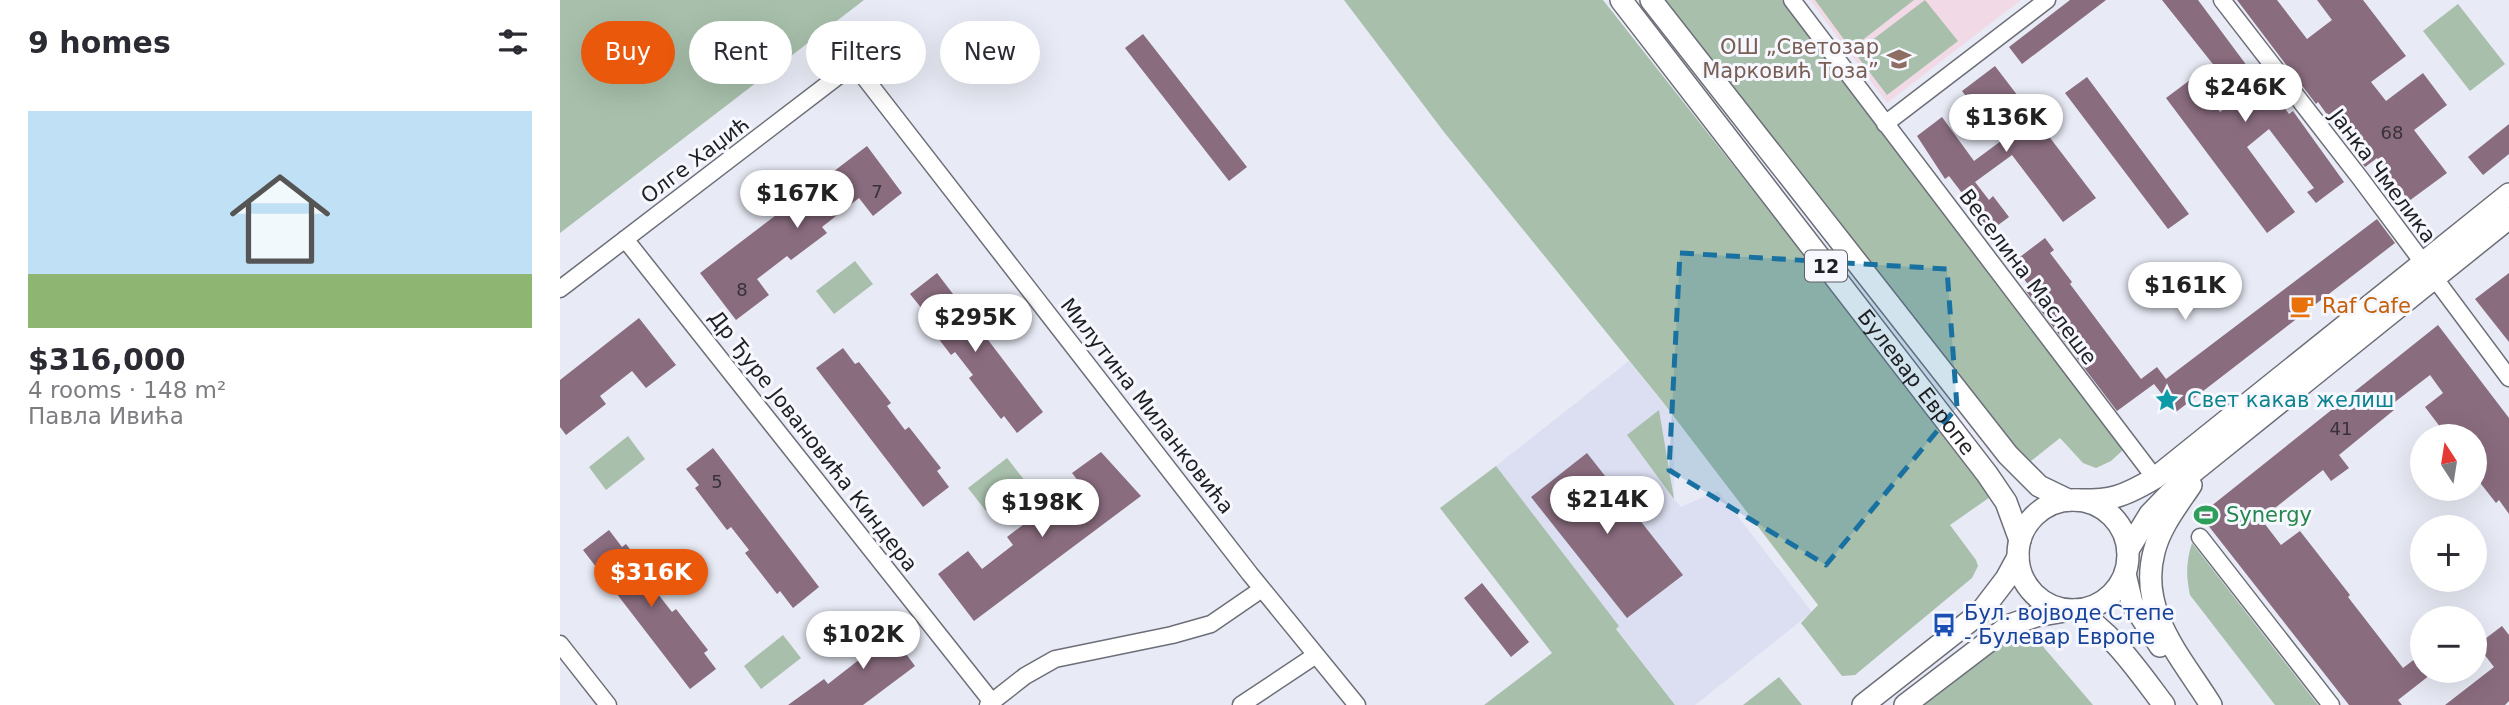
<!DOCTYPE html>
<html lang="en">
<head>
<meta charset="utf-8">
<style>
	:root { --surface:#fff; --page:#f7f7f7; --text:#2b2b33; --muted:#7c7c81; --accent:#ea580c }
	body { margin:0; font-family:"DejaVu Sans",sans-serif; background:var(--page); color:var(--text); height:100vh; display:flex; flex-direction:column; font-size:26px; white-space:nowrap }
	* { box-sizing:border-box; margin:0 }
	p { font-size:23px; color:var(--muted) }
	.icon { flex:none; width:38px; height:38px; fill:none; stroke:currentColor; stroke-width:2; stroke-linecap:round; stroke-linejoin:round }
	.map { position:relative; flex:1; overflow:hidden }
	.panel { display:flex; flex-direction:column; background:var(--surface); width:560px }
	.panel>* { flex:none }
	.hud { position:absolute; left:21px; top:21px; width:665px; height:63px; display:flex; gap:14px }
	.needle { width:46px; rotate:348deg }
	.buttons { position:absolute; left:1850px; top:424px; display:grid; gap:14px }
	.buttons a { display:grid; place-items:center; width:77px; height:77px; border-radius:50%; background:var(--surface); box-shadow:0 7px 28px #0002; font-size:35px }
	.price { position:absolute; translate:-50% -60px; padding:0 16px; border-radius:24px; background:#fff; color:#222; font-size:23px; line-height:46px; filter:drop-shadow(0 2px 4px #0008) }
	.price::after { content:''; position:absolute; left:50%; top:42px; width:21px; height:16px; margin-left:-10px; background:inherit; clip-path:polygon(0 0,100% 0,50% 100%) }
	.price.selected { background:var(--accent); color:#fff }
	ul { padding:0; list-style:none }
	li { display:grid; align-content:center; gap:14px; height:371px; padding:0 28px }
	li span { display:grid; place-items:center; height:217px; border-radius:0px; color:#555 }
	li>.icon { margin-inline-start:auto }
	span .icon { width:126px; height:126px; fill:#fffc; stroke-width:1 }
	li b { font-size:30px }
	h2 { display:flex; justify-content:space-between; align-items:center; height:84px; padding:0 28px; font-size:30px }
	.chip { padding:0 24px; border-radius:32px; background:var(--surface); box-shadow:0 7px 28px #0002; font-size:24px; line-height:63px }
	.chip.selected { background:var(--accent); color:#fff }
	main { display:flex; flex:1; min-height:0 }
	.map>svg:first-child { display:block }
	.built { fill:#dbdff1 }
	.education { fill:#f1dae6 }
	.green { fill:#a7bfab }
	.building { fill:#896c7e }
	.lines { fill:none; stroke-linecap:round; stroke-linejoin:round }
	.minor-casing { stroke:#6d6f78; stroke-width:19 }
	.major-casing { stroke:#6d6f78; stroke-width:24 }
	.minor { stroke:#fff; stroke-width:16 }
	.major { stroke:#fff; stroke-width:21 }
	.marked { fill:#1971a1; fill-opacity:0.2; stroke:#1971a1; stroke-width:5; stroke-dasharray:14 9; stroke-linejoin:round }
	.labels { text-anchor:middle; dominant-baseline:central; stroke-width:6; stroke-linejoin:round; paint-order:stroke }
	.number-label { font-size:18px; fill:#393239 }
	.shield { fill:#f7f8ff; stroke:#5f6064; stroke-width:2 }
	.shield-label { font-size:19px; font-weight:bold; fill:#1e1f22 }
	.education-label { font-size:21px; fill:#785e54; stroke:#f7f8ff; text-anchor:end }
	.street-label { font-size:21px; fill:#1e1f22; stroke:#f7f8ff }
	.food-label { font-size:21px; fill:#c56008; stroke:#f7f8ff; text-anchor:start }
	.culture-label { font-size:21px; fill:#0d838f; stroke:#f7f8ff; text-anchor:start }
	.leisure-label { font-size:21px; fill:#27864d; stroke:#f7f8ff; text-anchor:start }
	.transit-label { font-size:21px; fill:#164399; stroke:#f7f8ff; text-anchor:start }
</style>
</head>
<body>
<main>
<section class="panel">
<h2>9 homes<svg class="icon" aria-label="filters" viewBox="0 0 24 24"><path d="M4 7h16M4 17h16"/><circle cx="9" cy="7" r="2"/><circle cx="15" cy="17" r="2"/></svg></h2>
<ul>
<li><span style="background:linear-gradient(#bfe0f5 75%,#8fb573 0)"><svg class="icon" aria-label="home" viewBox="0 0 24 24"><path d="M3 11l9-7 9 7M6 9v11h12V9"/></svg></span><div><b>$316,000</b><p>4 rooms · 148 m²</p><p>Павла Ивића</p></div></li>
</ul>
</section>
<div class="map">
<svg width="1949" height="705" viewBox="0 0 1949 705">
	<rect width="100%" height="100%" fill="#e8eaf5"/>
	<path class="built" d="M1069 361 1111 413 1114 422V499L1121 507 1158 491 1252 612 1135 705H1115L1056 628 1059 626 936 466Z"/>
	<path class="education" d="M1250 0H1461L1327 103Z"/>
	<path class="green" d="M0 0H304L0 233Z
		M784 0H1043L1433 495 1390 525 1416 560 1418 566 1412 578 1295 675 1282 676 1241 623 1258 605 1102 401 884 132Z
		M1100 0H1222L1564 449 1551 461 1536 468 1523 463 1500 438 1471 461 1452 444Z
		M1255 0H1354L1291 49Z
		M1365 0 1398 41 1327 95 1295 53Z
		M1898 4 1945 64 1910 91 1863 31Z
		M295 261 313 284 274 314 256 291Z
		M1099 410 1114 499 1067 435Z
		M68 436 85 459 46 490 29 467Z
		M447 458 465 481 426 511 408 488Z
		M936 466 1059 626 1056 629 1115 705H924L992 653 880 508Z
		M1632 543 1758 705H1715L1630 595C1626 576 1626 562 1632 543Z
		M1467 628 1533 705H1357L1441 640Z
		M223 635 241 658 201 689 184 666Z
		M1219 677 1242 705H1183Z"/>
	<path class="building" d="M1510 0H1546L1462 64 1449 47Z
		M1602 0H1638L1699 82 1703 79 1729 114 1733 111 1784 182 1756 203 1747 192 1754 188 1709 129 1687 147 1735 212 1707 233 1606 98 1634 77 1660 112 1679 97Z
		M1677 0H1717L1747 39 1772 20 1757 0H1803L1846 56 1811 82 1826 101 1863 73 1887 105 1854 130 1887 173 1849 201 1817 158 1805 167 1758 102 1756 104Z
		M583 34 687 167 669 181 565 48Z
		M1435 66 1536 198 1503 222 1452 155 1415 182 1429 200 1433 196 1449 217 1426 234 1411 213 1415 210 1389 176 1385 179 1357 136 1382 117 1414 161 1441 141 1402 91Z
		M1527 77 1629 214 1608 229 1505 93Z
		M1949 124V154L1923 175 1908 157Z
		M307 146 342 193 313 216 299 198 262 227 267 233 231 260 227 256 197 279 209 295 176 320 140 273Z
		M1817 219 1835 243 1616 412 1594 384 1557 411 1465 290 1470 287 1452 263 1485 238 1494 250 1490 253 1512 282 1510 284 1581 379 1597 367 1606 379Z
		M377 273 483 412 457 433 444 416 441 419 409 378 413 375 395 352 391 355 359 313 363 310 350 294Z
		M1949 273V342L1915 299Z
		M79 318 116 365 86 388 72 371 40 396 46 404 6 435 0 427V380Z
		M1878 325 1949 418V514L1939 500 1936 503 1914 475V436H1887L1865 407 1883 393 1870 375 1831 405 1834 410 1779 455 1789 468 1771 481 1763 470 1701 519 1721 545 1740 531 1790 595 1788 597 1843 668 1856 658 1862 665V670H1866L1870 675 1838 700 1842 705H1789L1640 515Z
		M283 348 295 364 299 362 331 403 327 406 345 430 349 427 381 468 377 471 389 487 363 507 256 368Z
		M153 448 259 587 233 608 220 591 217 594 185 553 189 550 171 527 167 530 135 488 139 485 126 469Z
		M541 452 581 496 414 621 378 574 408 551 422 569 453 545 447 537 489 505 494 513 525 490 512 473Z
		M1027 453 1123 575 1067 618 971 497Z
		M49 530 62 547 66 544 98 586 94 589 112 612 116 609 148 650 144 653 156 669 130 689 23 550Z
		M922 583 969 642 951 657 904 598Z
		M320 619 355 666 303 705H228L264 679 268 684 300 659 287 643Z
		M1942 626 1949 635V701L1945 705H1885L1934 667 1917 645Z"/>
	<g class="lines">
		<g class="minor-casing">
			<path id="minor" d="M1232 0 1595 478
				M1662 0 1800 178 1949 378
				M1325 124 1487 0
				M65 239 432 702
				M0 289 294 64 690 574 797 705
				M1640 537 1771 705
				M0 644 48 705
				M428 705 465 676 495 659 612 635 651 624 702 589
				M681 705 756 655"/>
		</g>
		<g class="major-casing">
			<g id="major">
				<path id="s1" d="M1061 0 1427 474 1446 502 1460 540"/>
				<path d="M1091 0 1448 455 1479 486 1508 500"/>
				<path d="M1631 485C1617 506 1600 527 1594 552 1578 612 1622 658 1651 705"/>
				<circle cx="1513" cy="555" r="55"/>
				<path d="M1514 500C1551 501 1563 497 1595 478L1949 194"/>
				<path d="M1568 550 1590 514 1623 480 1949 218"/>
				<path d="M1565 574 1572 603 1600 646"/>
				<path d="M1515 610C1553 633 1578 671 1604 705"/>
				<path d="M1303 705 1420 613 1446 579 1458 557"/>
				<path d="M1345 705 1450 625 1476 616 1505 611"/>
			</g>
		</g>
		<use href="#minor" class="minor"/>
		<use href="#major" class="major"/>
	</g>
	<path class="marked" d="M1120 253 1387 269 1397 407 1266 565 1109 470Z"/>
	<defs>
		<g id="school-bare" transform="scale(1.89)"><path d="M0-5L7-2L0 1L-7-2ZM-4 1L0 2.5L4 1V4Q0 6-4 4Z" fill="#8d6e63" stroke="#f7f8ff" stroke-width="2.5" paint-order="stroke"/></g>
		<g id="cafe-bare" transform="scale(1.89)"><path d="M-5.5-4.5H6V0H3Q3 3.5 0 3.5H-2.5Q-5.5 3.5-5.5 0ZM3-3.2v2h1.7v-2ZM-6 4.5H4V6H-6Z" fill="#e8710a" stroke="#f7f8ff" stroke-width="2.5" paint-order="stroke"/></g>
		<g id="sight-bare" transform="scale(1.89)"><path d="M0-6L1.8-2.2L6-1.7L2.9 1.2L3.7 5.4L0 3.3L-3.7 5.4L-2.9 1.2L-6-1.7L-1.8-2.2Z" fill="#0f9aa8" stroke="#f7f8ff" stroke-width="2.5" paint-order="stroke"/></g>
		<g id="stadium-bare" transform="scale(1.89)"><path d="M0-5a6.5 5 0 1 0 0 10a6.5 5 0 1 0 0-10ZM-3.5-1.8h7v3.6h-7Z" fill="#2e9e5b" stroke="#f7f8ff" stroke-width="2.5" paint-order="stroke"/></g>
		<g id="bus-bare" transform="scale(1.89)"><path d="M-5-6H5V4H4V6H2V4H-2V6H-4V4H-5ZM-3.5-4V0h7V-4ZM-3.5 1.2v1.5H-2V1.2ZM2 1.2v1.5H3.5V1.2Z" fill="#1a4fb4" stroke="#f7f8ff" stroke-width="2.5" paint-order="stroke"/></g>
	</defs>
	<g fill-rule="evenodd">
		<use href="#school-bare" x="1339" y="59"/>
		<use href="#cafe-bare" x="1742" y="306"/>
		<use href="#sight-bare" x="1607" y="400"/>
		<use href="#stadium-bare" x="1646" y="515"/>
		<use href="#bus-bare" x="1384" y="625"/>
	</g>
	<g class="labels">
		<g class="number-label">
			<text x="1832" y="132">68</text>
			<text x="317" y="191">7</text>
			<text x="182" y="289">8</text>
			<text x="1781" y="428">41</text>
			<text x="157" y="481">5</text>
		</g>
		<rect class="shield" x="1245" y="250.5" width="42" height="31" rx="5"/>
		<g class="shield-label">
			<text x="1266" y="266">12</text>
		</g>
		<g class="education-label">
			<text x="1319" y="47">ОШ „Светозар<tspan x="1319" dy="24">Марковић Тоза”</tspan></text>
		</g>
		<g class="street-label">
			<text transform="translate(135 160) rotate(-37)">Олге Хаџић</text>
			<text transform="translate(1823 176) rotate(53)">Јанка Чмелика</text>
			<text transform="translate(1468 277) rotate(53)">Веселина Маслеше</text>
			<text stroke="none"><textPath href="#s1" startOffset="483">Булевар Европе</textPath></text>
			<text transform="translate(587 406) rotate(52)">Милутина Миланковића</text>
			<text transform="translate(253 441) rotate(52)">Др Ђуре Јовановића Киндера</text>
		</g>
		<g class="food-label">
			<text x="1762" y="306">Raf Cafe</text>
		</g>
		<g class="culture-label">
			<text x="1627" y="400">Свет какав желиш</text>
		</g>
		<g class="leisure-label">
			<text x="1666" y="515">Synergy</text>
		</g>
		<g class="transit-label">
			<text x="1404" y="613">Бул. војводе Степе<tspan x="1404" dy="24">- Булевар Европе</tspan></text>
		</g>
	</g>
</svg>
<div class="buttons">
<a><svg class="needle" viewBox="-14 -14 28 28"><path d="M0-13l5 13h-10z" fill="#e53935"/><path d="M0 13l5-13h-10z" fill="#7c7c81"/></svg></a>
<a>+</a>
<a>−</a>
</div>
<b class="price" style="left:1685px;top:124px">$246K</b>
<b class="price" style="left:1446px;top:154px">$136K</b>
<b class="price" style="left:237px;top:230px">$167K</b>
<b class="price" style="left:1625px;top:322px">$161K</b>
<b class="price" style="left:415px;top:354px">$295K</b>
<b class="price" style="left:1047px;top:536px">$214K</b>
<b class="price" style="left:482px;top:539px">$198K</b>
<b class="price selected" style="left:91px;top:609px">$316K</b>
<b class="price" style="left:303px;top:671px">$102K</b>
<div class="hud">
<a class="chip selected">Buy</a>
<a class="chip">Rent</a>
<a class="chip">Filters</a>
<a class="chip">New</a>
</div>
</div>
</main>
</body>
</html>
